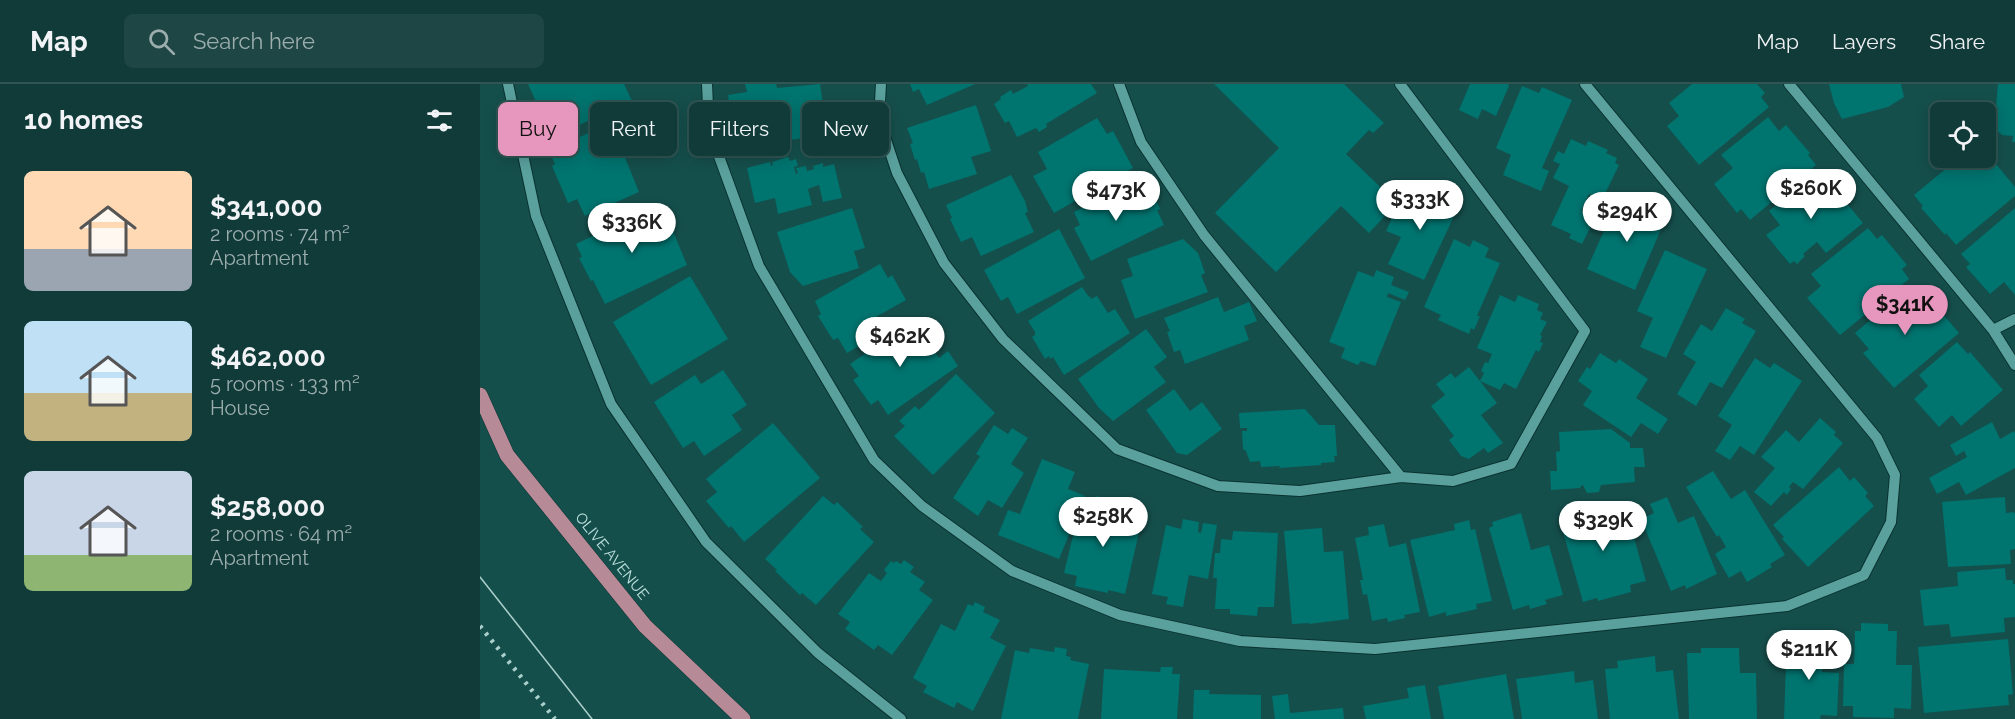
<!DOCTYPE html>
<html lang="en">
<head>
<meta charset="utf-8">
<style>
	:root { --surface:#103b39; --page:#1e4644; --text:#f1f3f6; --muted:#9cadae; --line:#305553; --accent:#e797bd }
	body { margin:0; font-family:Raleway,sans-serif; background:var(--page); color:var(--text); height:100vh; display:flex; flex-direction:column; font-size:22px; white-space:nowrap }
	* { box-sizing:border-box; margin:0 }
	p { font-size:20px; color:var(--muted) }
	.icon { flex:none; width:33px; height:33px; fill:none; stroke:currentColor; stroke-width:2; stroke-linecap:round; stroke-linejoin:round }
	.map { position:relative; flex:1; overflow:hidden }
	.sheet { display:flex; flex-direction:column; background:var(--surface); width:480px }
	.sheet>* { flex:none }
	.hud { position:absolute; left:18px; top:18px; width:570px; height:54px; display:flex; gap:12px }
	.tools { position:absolute; left:1450px; top:18px; display:grid; gap:12px }
	.tools a { display:grid; place-items:center; width:66px; height:66px; border-radius:9px; background:var(--surface); box-shadow:0 3px 15px #0003,0 0 0 2px var(--line); font-size:30px }
	.price { position:absolute; translate:-50% -51px; padding:0 14px; border-radius:21px; background:#fff; color:#222; font-size:20px; line-height:39px; filter:drop-shadow(0 2px 3px #0008) }
	.price::after { content:''; position:absolute; left:50%; top:36px; width:18px; height:14px; margin-left:-9px; background:inherit; clip-path:polygon(0 0,100% 0,50% 100%) }
	.price.on { background:var(--accent); color:#111 }
	ul { padding:0; list-style:none }
	li { display:flex; align-items:center; gap:18px; height:150px; padding:0 24px }
	li span { display:grid; place-items:center; flex:none; width:168px; height:120px; border-radius:9px; color:#555 }
	li>.icon { margin-inline-start:auto }
	span .icon { width:72px; height:72px; fill:#fffc; stroke-width:1 }
	li b { font-size:26px }
	h2 { display:flex; justify-content:space-between; align-items:center; height:72px; padding:0 24px; font-size:26px }
	.chip { padding:0 21px; border-radius:9px; background:var(--surface); box-shadow:0 3px 15px #0003,0 0 0 2px var(--line); font-size:21px; line-height:54px }
	.chip.on { background:var(--accent); color:#111 }
	header { display:flex; align-items:center; gap:36px; box-sizing:border-box; height:84px; padding:0 30px; background:var(--surface); border-bottom:2px solid var(--line) }
	header strong { font-size:28px }
	nav { display:flex; gap:33px; margin-inline-start:auto; font-size:21px }
	.search { width:420px; height:54px; background:var(--page); display:flex; align-items:center; gap:15px; box-sizing:border-box; padding:0 21px; border-radius:9px; color:var(--muted); font-size:22px }
	main { display:flex; flex:1; min-height:0 }
	.map>svg:first-child { display:block }
	.building { fill:#00746f }
	.lines { fill:none; stroke-linecap:round; stroke-linejoin:round }
	.minor-casing { stroke:#093230; stroke-width:12 }
	.major-casing { stroke:#093230; stroke-width:16 }
	.minor { stroke:#5aa19d; stroke-width:10 }
	.major { stroke:#b68a96; stroke-width:15 }
	.tram { stroke:#abd0cc; stroke-width:1.5 }
	.rail { stroke:#abd0cc; stroke-width:4.5; stroke-dasharray:3 6; stroke-linecap:butt }
	.labels { text-anchor:middle; dominant-baseline:central; stroke-width:6; stroke-linejoin:round; paint-order:stroke }
	.street-label { font-size:15px; fill:#bee1dd; stroke:#154f4c }
</style>
</head>
<body>
<header>
<strong>Map</strong>
<div class="search"><svg class="icon" aria-label="search" viewBox="0 0 24 24"><circle cx="10" cy="10" r="6"/><path d="M15 15l6 6"/></svg>Search here</div>
<nav><a>Map</a><a>Layers</a><a>Share</a></nav>
</header>
<main>
<section class="sheet">
<h2>10 homes<svg class="icon" aria-label="filters" viewBox="0 0 24 24"><path d="M4 7h16M4 17h16"/><circle cx="9" cy="7" r="2"/><circle cx="15" cy="17" r="2"/></svg></h2>
<ul>
<li><span style="background:linear-gradient(#ffd9b3 65%,#9aa5b1 0)"><svg class="icon" aria-label="home" viewBox="0 0 24 24"><path d="M3 11l9-7 9 7M6 9v11h12V9"/></svg></span><div><b>$341,000</b><p>2 rooms · 74 m²</p><p>Apartment</p></div></li>
<li><span style="background:linear-gradient(#bfe0f5 60%,#c2b280 0)"><svg class="icon" aria-label="home" viewBox="0 0 24 24"><path d="M3 11l9-7 9 7M6 9v11h12V9"/></svg></span><div><b>$462,000</b><p>5 rooms · 133 m²</p><p>House</p></div></li>
<li><span style="background:linear-gradient(#c9d6e8 70%,#8fb573 0)"><svg class="icon" aria-label="home" viewBox="0 0 24 24"><path d="M3 11l9-7 9 7M6 9v11h12V9"/></svg></span><div><b>$258,000</b><p>2 rooms · 64 m²</p><p>Apartment</p></div></li>
</ul>
</section>
<div class="map">
<svg width="1535" height="635" viewBox="0 0 1535 635">
	<rect width="100%" height="100%" fill="#154f4c"/>
	<path class="building" d="M48 0H144L152 17 75 52 67 34 64 35Z
		M265 0H296L297 4 340 0 345 33 329 35 331 53 264 63 261 45 253 46 248 11 267 8Z
		M430 0H495L447 21 439 5 433 8Z
		M547 0H611L617 9 566 40 567 43 559 48 556 44 537 53 529 37 525 39 514 20 521 15 520 13 531 6 533 10 548 2Z
		M734 0H864L904 39 893 49 889 46 866 70 917 119 889 149 861 122 796 188 735 129 799 64Z
		M990 0H1028L1029 2 1016 32 1002 25 998 35 979 26Z
		M1212 0H1277L1285 9 1281 13 1289 23 1219 81 1187 42 1199 32 1189 19Z
		M1349 0H1421L1424 13 1408 23 1362 35 1354 19Z
		M1518 0H1535V58H1532L1533 52 1522 51 1514 44Z
		M1042 2 1059 9 1062 3 1092 16 1062 84 1069 87 1061 107 1023 91 1031 71 1016 64Z
		M496 21 511 67 491 73 497 90 449 105 444 88 441 89 437 75 435 76 430 60 433 59 427 44Z
		M1288 33 1299 47 1306 41 1330 69 1328 71 1336 81 1270 136 1261 125 1257 129 1234 100 1253 84 1241 71Z
		M617 34 627 50 633 47 653 84 574 129 553 92 567 85 558 68Z
		M124 42 131 57 137 54 159 108 105 132 97 115 88 119 72 82 75 80 69 67Z
		M1091 55 1106 62 1108 57 1128 66 1126 69 1137 74 1135 79 1139 81 1122 116 1109 110 1101 127 1115 134 1102 160 1089 154 1091 150 1071 141 1089 102 1073 94 1080 80 1073 77 1078 67 1084 70Z
		M1506 68 1535 103V112L1476 161 1466 149 1465 151 1441 124 1443 122 1434 111 1479 74H1506Z
		M308 73 310 77 316 75 318 82 314 83 316 90 318 89 316 84 326 82 327 87 334 85 333 82 343 79V83L354 80 362 114 343 118 339 101 328 105 332 121 298 130 295 114 275 119 267 84 290 78 291 82 293 81 292 78Z
		M1334 90 1345 103 1350 99 1383 139 1346 169 1337 158 1323 170 1325 172 1317 180 1314 177 1310 180 1286 151 1300 141 1289 127Z
		M531 91 545 117 548 128 545 129 554 148 501 172 492 153 481 158 470 135 472 134 466 121Z
		M947 97 968 107 962 122 976 128 944 196 908 180 921 153 906 147 918 121 920 122 923 116 935 122Z
		M644 103 651 118 672 107 680 125 677 126 684 141 611 177 594 144 600 141 594 128Z
		M1139 113 1155 120 1157 117 1187 131 1155 206 1107 185Z
		M178 120 186 136 190 135 194 143 192 145 207 181 125 220 113 196 111 197 99 174 102 173 96 160Z
		M372 124 385 164 374 167 379 184 323 202 310 188 297 148Z
		M1535 124V211L1524 198 1510 210 1486 183 1490 180 1481 170Z
		M1388 144 1397 155 1402 151 1427 181 1422 185 1429 195 1360 251 1327 214 1341 202 1331 190Z
		M579 145 605 194 537 230 528 213 521 217 504 186Z
		M703 155 718 169 725 189 721 191 728 208 655 235 641 196 653 192 647 175Z
		M974 155 990 163 993 156 1009 164 1005 173 1020 179 997 232H1000L994 246 991 244 989 250 958 236 961 231 944 223Z
		M1185 166 1227 185 1186 274 1160 263 1173 234 1157 227Z
		M400 180 408 194 412 191 426 216 394 234 402 249 367 269 358 254 353 256 338 232 341 230 335 217Z
		M896 186 914 193 911 201 929 208 925 216 908 209 907 213 921 218 895 282 881 277 878 281 861 274 865 264 849 258 878 187 894 193Z
		M210 192 248 255 171 301 133 238Z
		M1430 202 1445 218 1449 214 1479 249 1414 304 1383 269 1389 265 1375 249Z
		M602 203 609 213 610 212 611 215 617 212 628 229 635 225 650 249 584 291 573 273 570 275 569 272 565 275 552 253 555 251V248L548 237Z
		M1020 211 1035 218 1038 211 1059 220 1057 226 1063 229 1060 235 1067 238 1060 251 1062 252 1060 258 1063 259 1059 268 1056 266 1036 305 1024 299 1020 306 1000 297 1004 289 1001 287 1005 278 1008 279 1012 270 997 264Z
		M738 213 744 228 769 218 777 237 764 242 769 256 705 280 700 266 694 268 687 248 690 247 684 234Z
		M1246 224 1265 235 1262 239 1276 247 1242 304 1230 298 1216 322 1197 310 1216 278 1203 270 1221 240 1232 247Z
		M434 236 459 274 468 267 478 282 408 331 398 316 391 321 373 296 379 292 370 280Z
		M666 245 687 273 674 283 686 298 633 337 619 324 598 295Z
		M1477 258 1488 270 1490 268 1523 306 1481 342 1472 331 1459 343 1434 315 1448 302 1439 291Z
		M1120 269 1136 279 1139 275 1168 295 1156 314 1188 335 1178 350 1161 339 1151 353 1103 321 1112 307 1098 297 1107 283 1110 285Z
		M1275 274 1290 284 1294 279 1322 297 1274 371 1260 362 1250 376 1235 367 1252 341 1238 332Z
		M989 283 1017 319 1001 331 1023 359 1008 369 1004 364 989 375 981 372 969 356 974 352 951 322 965 311 956 300 971 289 975 294Z
		M243 286 267 321 252 331 262 346 224 372 214 357 203 364 174 318 215 291 221 300Z
		M476 290 515 329 453 391 414 352 425 342 419 337 435 322 439 326Z
		M694 305 710 327 722 318 742 345 707 371 697 369 666 326Z
		M825 325 839 341H855L857 372H854L855 378 841 379V381L799 384 800 382 781 383 780 377 770 378 766 367 763 365 762 347H767V344H760L759 329Z
		M1340 334 1356 348 1354 351 1363 359 1323 405 1313 398 1309 403 1311 405 1307 411 1304 408 1291 422 1274 408 1295 384 1281 373 1306 346 1319 358Z
		M1512 338 1520 355 1534 347 1535 349V384L1486 411 1479 398 1457 410 1449 394 1487 373 1484 367 1476 372 1470 361Z
		M293 339 340 394 264 458 251 442 249 444 226 417 237 408 226 395Z
		M514 341 528 350 532 344 548 354 531 380 544 389 522 424 508 416 498 432 473 414 500 372 496 370Z
		M1131 345 1150 359V364H1163L1165 383H1154L1155 398 1121 401 1119 408 1107 409 1103 401 1101 402 1100 404 1071 406 1070 387H1077L1076 368 1080 367 1079 348Z
		M562 375 595 388 588 405 605 412 579 475 518 451 528 426 540 430Z
		M1359 383 1370 397 1374 393 1388 409 1385 412 1394 422 1328 483 1302 455 1304 453 1293 441Z
		M1233 387 1251 415 1265 406 1305 471 1290 480 1292 483 1267 498 1261 487 1249 494 1235 470 1246 463 1239 451 1237 453 1206 403Z
		M343 412 354 421 357 418 383 443 380 445 394 458 336 521 322 509 320 511 295 487 297 486 285 475Z
		M616 412 649 420 645 436 661 439 645 510 628 506V509L595 502 597 492 584 489 598 431 611 434Z
		M1187 413 1198 439 1214 432 1237 490 1206 505 1205 501 1191 507 1161 435 1174 429 1170 420Z
		M1525 413 1526 429 1534 428 1535 430V465L1530 466 1531 480 1468 483 1462 418Z
		M1126 421 1128 426 1145 421 1166 497 1150 501 1151 508 1118 517 1117 514 1103 518 1079 434Z
		M1041 429 1051 466 1069 461 1083 511 1065 516 1067 520 1050 525 1049 521 1033 526 1009 444 1013 442 1012 438Z
		M703 435 719 438 718 448 721 449 723 439 737 441 728 495 709 491 703 523 686 520 688 513 672 510 686 441 701 445Z
		M989 436 991 446 995 445 1012 517 996 520 997 525 966 532V528L949 533 930 456 975 446 974 440Z
		M904 440 909 463 926 459 940 528 924 531 925 534 908 538 907 534 892 537 887 510 883 511 880 496H883L875 454 889 451 888 443Z
		M842 444 844 468 863 467 869 535 829 540V539L812 540 804 447Z
		M753 447 798 449 794 523H778L777 532 750 530V525H735L737 494H733L735 469H740L741 455 752 456Z
		M424 476 434 483 430 488 445 498 439 506 453 516 412 571 398 561 394 566 365 545 370 538 358 530 389 489 401 497 407 489 404 486 411 477 414 479 416 477 421 480Z
		M1525 484 1526 496H1533V500H1535V533L1524 534 1525 548 1471 553 1469 540 1444 542 1440 506 1478 502 1477 488Z
		M495 518 505 523 503 528 520 536 510 554 526 562 493 627 477 618 474 624 443 608 447 602 433 594 461 540 475 547 488 520 493 522Z
		M1381 539 1408 540V547H1417L1416 581H1432L1431 625 1414 624V634L1373 633V622H1363L1364 580H1374L1375 547H1381Z
		M1322 552H1344L1342 588 1359 589 1357 632 1341 631 1340 635H1304L1307 554H1322Z
		M1528 555 1533 610 1528 611 1529 621 1444 629 1438 563Z
		M575 563 587 565 586 572 591 573 590 576 609 580 598 635H521L535 566 549 569 550 564 574 568Z
		M1221 564H1259L1260 589H1276L1277 635H1209L1207 569H1221Z
		M1175 572 1176 588 1193 586 1199 635H1130L1125 585 1138 584 1137 577Z
		M681 583H693L692 590H700L697 635H621L624 585 680 588Z
		M1094 587 1095 599 1113 596 1118 635H1042L1036 595Z
		M1026 590 1034 635H964L958 602Z
		M945 601 951 635H886L883 622 929 614 927 604Z
		M714 606H730L729 610 781 611V635H713Z
		M808 610 810 629 863 624 864 635H795L792 612Z"/>
	<g class="lines">
		<g class="minor-casing">
			<path id="minor" d="M28 0 56 132 131 320 226 458 338 569 421 635
				M227 0 229 45 279 182 394 376 442 422 532 487 640 531 760 557 895 565 1307 522 1384 491 1411 438 1415 391 1397 354 1105 0
				M401 0 399 35 417 89 464 179 523 255 637 365 738 402 820 407 921 393 973 397 1031 380 1105 247 920 0
				M639 0 661 58 724 151 921 393
				M1309 0 1513 246 1535 235
				M1513 246 1535 281"/>
		</g>
		<g class="major-casing">
			<path id="major" d="M0 311 27 371 165 542 263 635"/>
		</g>
		<use href="#minor" class="minor"/>
		<use href="#major" class="major"/>
		<path class="tram" d="M0 493 112 635"/>
		<path class="rail" d="M0 542 75 635"/>
	</g>
	<g class="labels">
		<g class="street-label">
			<text transform="translate(132 472) rotate(51)">OLIVE AVENUE</text>
		</g>
	</g>
</svg>
<div class="tools">
<a><svg class="icon" aria-label="locate" viewBox="0 0 24 24"><circle cx="12" cy="12" r="6"/><path d="M12 2v4M12 18v4M2 12h4M18 12h4"/></svg></a>
</div>
<b class="price" style="left:1331px;top:136px">$260K</b>
<b class="price" style="left:636px;top:138px">$473K</b>
<b class="price" style="left:940px;top:147px">$333K</b>
<b class="price" style="left:1147px;top:159px">$294K</b>
<b class="price" style="left:152px;top:170px">$336K</b>
<b class="price on" style="left:1425px;top:252px">$341K</b>
<b class="price" style="left:420px;top:284px">$462K</b>
<b class="price" style="left:623px;top:464px">$258K</b>
<b class="price" style="left:1123px;top:468px">$329K</b>
<b class="price" style="left:1329px;top:597px">$211K</b>
<div class="hud">
<a class="chip on">Buy</a>
<a class="chip">Rent</a>
<a class="chip">Filters</a>
<a class="chip">New</a>
</div>
</div>
</main>
</body>
</html>
